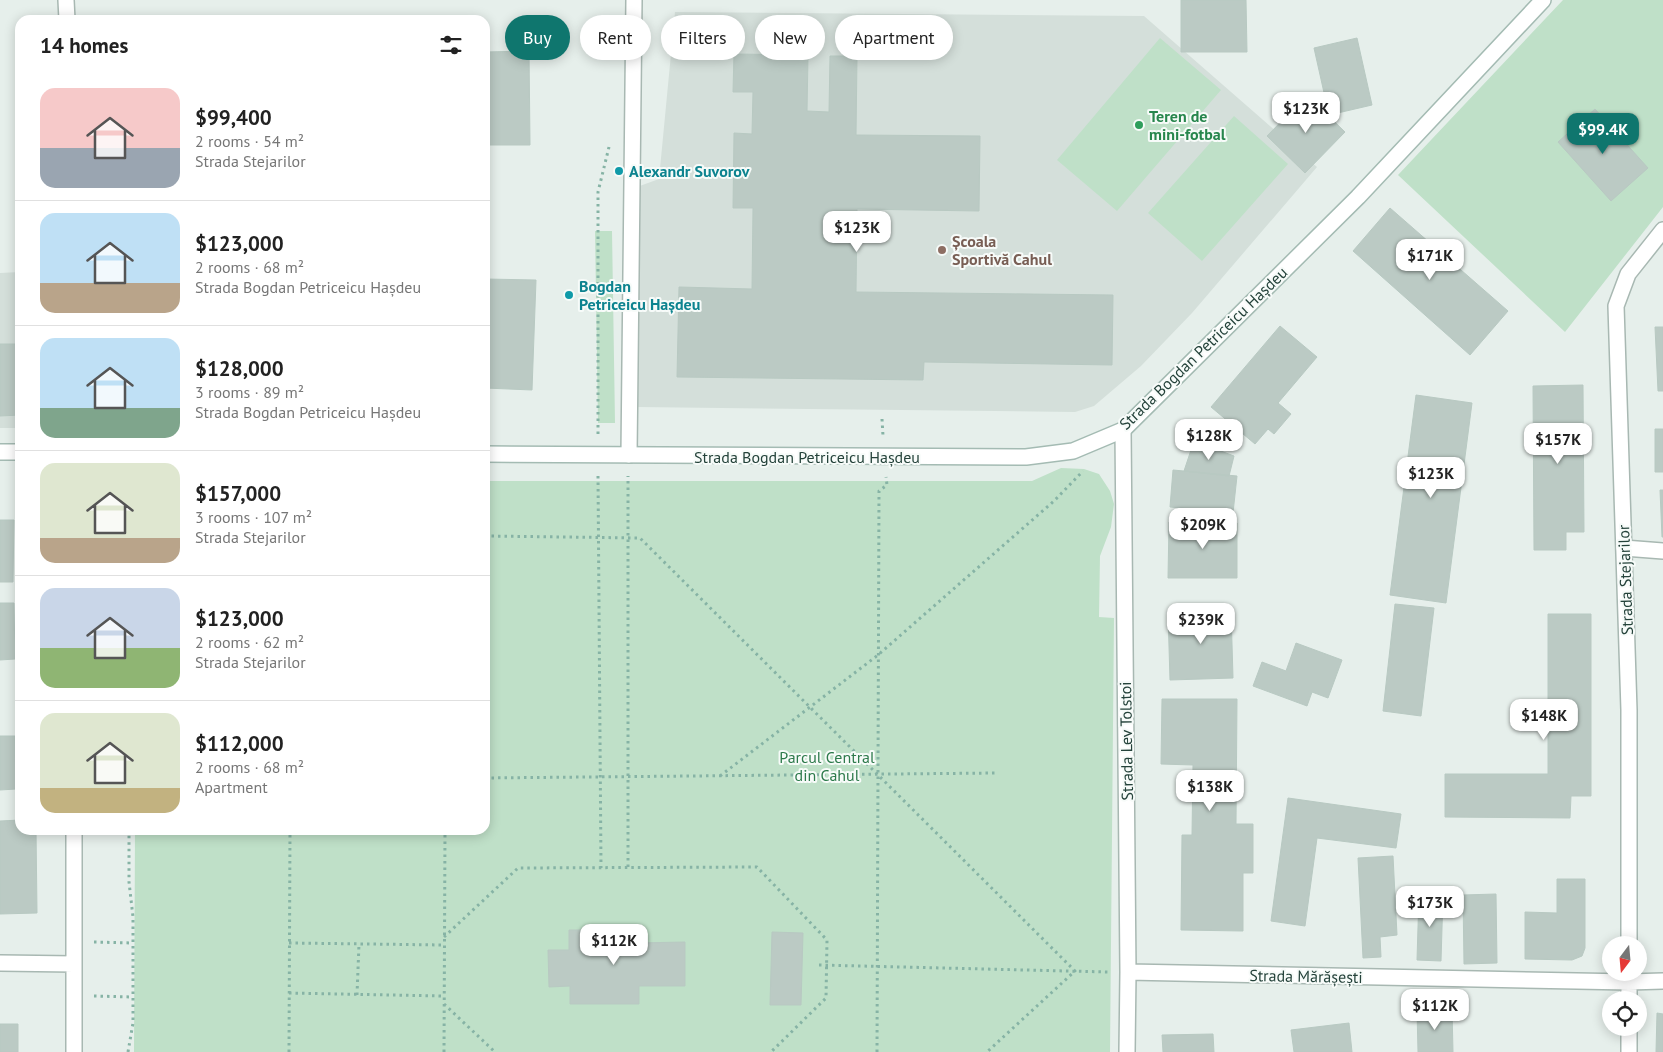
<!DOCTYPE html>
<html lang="en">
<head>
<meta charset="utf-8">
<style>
	:root { --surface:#fff; --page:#f2f2f2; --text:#222; --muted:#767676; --line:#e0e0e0; --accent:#0f766e }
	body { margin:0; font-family:"PT Sans",sans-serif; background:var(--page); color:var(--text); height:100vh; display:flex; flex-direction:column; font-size:19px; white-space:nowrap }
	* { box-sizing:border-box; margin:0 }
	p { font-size:16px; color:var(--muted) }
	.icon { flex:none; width:28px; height:28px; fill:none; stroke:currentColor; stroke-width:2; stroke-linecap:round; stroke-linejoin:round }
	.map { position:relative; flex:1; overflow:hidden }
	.details { position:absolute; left:15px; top:15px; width:475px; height:820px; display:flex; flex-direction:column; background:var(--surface); border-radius:15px; box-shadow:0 2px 12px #0003 }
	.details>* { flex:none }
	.banner { position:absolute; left:505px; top:15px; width:475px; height:45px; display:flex; gap:10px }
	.needle { width:32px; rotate:196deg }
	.tools { position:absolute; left:1602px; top:936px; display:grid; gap:10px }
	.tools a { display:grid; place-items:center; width:45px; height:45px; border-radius:50%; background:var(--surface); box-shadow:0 2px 12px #0003; font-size:25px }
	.price { position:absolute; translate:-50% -42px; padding:0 11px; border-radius:10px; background:#fff; color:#222; font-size:16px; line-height:32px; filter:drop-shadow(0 1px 2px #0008) }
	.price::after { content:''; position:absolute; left:50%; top:30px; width:15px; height:11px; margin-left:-8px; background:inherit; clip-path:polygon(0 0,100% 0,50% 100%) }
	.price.on { background:var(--accent); color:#fff }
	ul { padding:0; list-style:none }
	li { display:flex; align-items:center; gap:15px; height:125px; padding:0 25px }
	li+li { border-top:1px solid var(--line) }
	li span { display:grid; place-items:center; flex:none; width:140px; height:100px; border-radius:15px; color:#555 }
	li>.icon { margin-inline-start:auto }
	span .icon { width:60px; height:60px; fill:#fffc; stroke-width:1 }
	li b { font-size:21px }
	h2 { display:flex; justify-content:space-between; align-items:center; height:60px; padding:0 25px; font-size:21px }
	.chip { padding:0 18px; border-radius:22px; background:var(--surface); box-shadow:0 2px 12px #0003; font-size:18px; line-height:45px }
	.chip.on { background:var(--accent); color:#fff }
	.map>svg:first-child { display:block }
	.built { fill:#d4dfda }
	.green { fill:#bfe0c8 }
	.building { fill:#bbcac4; stroke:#b8c9c2 }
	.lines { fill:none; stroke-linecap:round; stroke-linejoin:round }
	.service-casing { stroke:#a8b8b2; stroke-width:18 }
	.minor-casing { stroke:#a8b8b2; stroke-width:18 }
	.secondary-casing { stroke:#a4bbb3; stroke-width:18 }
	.path { stroke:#86b3a5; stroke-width:3; stroke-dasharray:2.5 4; stroke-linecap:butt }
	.service { stroke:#fff; stroke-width:15 }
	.minor { stroke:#fff; stroke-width:15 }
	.secondary { stroke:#fff; stroke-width:15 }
	.leisure-dot { fill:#2e9e5b; stroke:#f7fbf9; stroke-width:2 }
	.culture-dot { fill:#0f9aa8; stroke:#f7fbf9; stroke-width:2 }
	.education-dot { fill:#8d6e63; stroke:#f7fbf9; stroke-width:2 }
	.labels { text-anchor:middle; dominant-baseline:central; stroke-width:4; stroke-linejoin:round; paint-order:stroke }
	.leisure-label { font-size:16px; font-weight:bold; fill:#27864d; stroke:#f7fbf9; text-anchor:start }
	.culture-label { font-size:16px; font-weight:bold; fill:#0d838f; stroke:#f7fbf9; text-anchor:start }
	.education-label { font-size:16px; font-weight:bold; fill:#785e54; stroke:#f7fbf9; text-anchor:start }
	.street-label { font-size:16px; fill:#24423a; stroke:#f7fbf9 }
	.park-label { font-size:16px; fill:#2d7a4b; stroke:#f7fbf9 }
</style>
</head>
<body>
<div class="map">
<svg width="1663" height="1052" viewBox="0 0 1663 1052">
	<rect width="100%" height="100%" fill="#e6efeb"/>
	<path class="built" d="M675 12 1144 16 1317 167 1192 313 1141 366 1094 406 1075 412 637 407V187L659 179Z
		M20 272V428H0V273Z"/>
	<path class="green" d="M1563 0H1663V207L1565 332 1398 175Z
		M1160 38 1221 90 1117 211 1057 160Z
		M1234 116 1288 164 1202 261 1148 213Z
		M595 231H612L615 423H598Z
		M1061 468 1084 469 1099 474 1110 491 1114 504 1111 527 1100 556 1099 617 1114 618 1110 1052H134L135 830H485V481H1032Z"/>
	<path class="building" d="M1181 0H1246L1247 52H1181Z
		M1357 38 1372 105 1329 115 1314 48Z
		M529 51 530 145H485V52Z
		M734 54 808 55 807 111 829 112 830 56H857L856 135 980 136 979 211 857 209 856 292 1113 295 1112 365 924 362 923 380 677 377 679 287 752 289 753 208H733L734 133 752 134 753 92H733Z
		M1307 95 1345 132 1305 173 1267 136Z
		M1595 109 1648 168 1611 201 1558 142Z
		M1390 208 1508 311 1470 355 1353 251Z
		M485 279 536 280 532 390 485 388Z
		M1280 326 1317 357 1278 403 1291 414 1274 434 1268 429 1255 444 1211 407Z
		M1655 327H1663V391H1658Z
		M0 344H20V415L0 416Z
		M1583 385 1584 532H1566V550H1534L1533 386Z
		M1416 395 1472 403 1446 603 1390 595Z
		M1655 429H1663V472H1655Z
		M1194 441 1234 456 1229 476 1184 471Z
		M1173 470 1237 476 1233 513 1170 507Z
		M1660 490H1663V537H1662Z
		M0 520H14L13 582H0Z
		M1169 522 1237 523V578H1168Z
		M0 603H14L15 659 0 660Z
		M1395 604 1434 608 1421 716 1383 711Z
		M1231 610 1233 678 1170 680 1168 613Z
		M1548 614H1591V796H1571L1570 818 1445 817V774H1548Z
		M1296 643 1342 660 1328 698 1312 692 1307 706 1253 686 1262 662 1286 671Z
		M1162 699H1237L1236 824H1253V873H1243V931L1181 930 1182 835H1192L1193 765 1161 764Z
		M0 736H15L16 789 0 790Z
		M1288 798 1401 814 1396 848 1317 838 1305 926 1271 921Z
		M20 820V830H36L37 913 0 914V821Z
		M1393 856 1397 935 1380 937 1381 957 1363 958 1358 858Z
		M1557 879H1585V948L1582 956 1572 960 1525 959V912L1557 913Z
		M1419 894 1443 895 1441 961 1417 960Z
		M1496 894 1497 963 1464 964 1463 895Z
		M569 930H636V943L685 942V986H639V1004H570V986L549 987 548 950H569Z
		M772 932 803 933 801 1005H770Z
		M1452 1009 1453 1052H1418L1417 1010Z
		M1657 1013 1663 1014V1052H1656Z
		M1349 1023 1352 1052H1294L1291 1030Z
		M0 1024H18V1052H0Z
		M1213 1034 1214 1052H1163L1162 1035Z"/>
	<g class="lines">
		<g class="service-casing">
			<path id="service" d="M629 455 634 0
				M1624 548 1663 551"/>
		</g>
		<g class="minor-casing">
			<path id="minor" d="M66 0 67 20
				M1123 430 1128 972 1127 1052
				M1629 945V710L1616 306 1628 274 1663 230
				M0 963 74 964
				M1128 972 1629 982 1663 981
				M1629 1000V972
				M1629 1028V1052
				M74 1052V830"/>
		</g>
		<g class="secondary-casing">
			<path id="secondary" d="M0 452H20
				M485 454 1026 457 1073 451 1123 430 1358 197 1543 0"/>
		</g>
		<path class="path" d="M882 419 883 436
			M598 434V192L609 147
			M598 476 601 868
			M485 536 640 538 1075 971 987 1052
			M720 776 878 655 1054 501 1083 471
			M485 778 996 773
			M628 867V476
			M444 937 518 868 757 867 827 940 826 998 771 1052
			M94 942 133 943
			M289 943 444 945
			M819 965 1108 972
			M289 993 444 996
			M357 995 359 944
			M94 996 133 997
			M444 1004 495 1052
			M128 1052 133 1023V917L129 882V830
			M289 1052 290 830
			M444 1052 445 830
			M877 1052 879 491 887 485 886 477"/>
		<use href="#service" class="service"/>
		<use href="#minor" class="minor"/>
		<use href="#secondary" class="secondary"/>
	</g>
	<circle class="leisure-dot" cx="1139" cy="125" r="5"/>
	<g class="culture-dot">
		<circle cx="619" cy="171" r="5"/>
		<circle cx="569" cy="295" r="5"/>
	</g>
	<circle class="education-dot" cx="942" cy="250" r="5"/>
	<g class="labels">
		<g class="leisure-label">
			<text x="1149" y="116">Teren de<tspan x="1149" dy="18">mini-fotbal</tspan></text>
		</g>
		<g class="culture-label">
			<text x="629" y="171">Alexandr Suvorov</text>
			<text x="579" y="286">Bogdan<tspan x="579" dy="18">Petriceicu Hașdeu</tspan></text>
		</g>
		<g class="education-label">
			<text x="952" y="241">Școala<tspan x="952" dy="18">Sportivă Cahul</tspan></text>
		</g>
		<g class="street-label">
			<text transform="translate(1203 348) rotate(-44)">Strada Bogdan Petriceicu Hașdeu</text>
			<text x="807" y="457">Strada Bogdan Petriceicu Hașdeu</text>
			<text transform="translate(1625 580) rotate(-92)">Strada Stejarilor</text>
			<text transform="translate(1126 741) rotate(-91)">Strada Lev Tolstoi</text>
			<text transform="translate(1306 976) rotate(1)">Strada Mărășești</text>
		</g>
		<g class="park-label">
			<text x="827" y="757">Parcul Central<tspan x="827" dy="18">din Cahul</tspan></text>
		</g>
	</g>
</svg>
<div class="tools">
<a><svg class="needle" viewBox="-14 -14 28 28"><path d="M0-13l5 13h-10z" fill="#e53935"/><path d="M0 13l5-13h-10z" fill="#767676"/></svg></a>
<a><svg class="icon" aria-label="locate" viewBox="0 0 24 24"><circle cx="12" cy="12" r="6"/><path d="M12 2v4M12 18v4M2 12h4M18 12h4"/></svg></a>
</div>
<b class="price" style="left:1306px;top:134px">$123K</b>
<b class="price on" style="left:1603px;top:155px">$99.4K</b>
<b class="price" style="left:857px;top:253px">$123K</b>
<b class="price" style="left:1430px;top:281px">$171K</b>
<b class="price" style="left:1209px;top:461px">$128K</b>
<b class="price" style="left:1558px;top:465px">$157K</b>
<b class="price" style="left:1431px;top:499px">$123K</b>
<b class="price" style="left:1203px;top:550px">$209K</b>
<b class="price" style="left:1201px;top:645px">$239K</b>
<b class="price" style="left:1544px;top:741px">$148K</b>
<b class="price" style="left:1210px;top:812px">$138K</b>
<b class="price" style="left:1430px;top:928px">$173K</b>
<b class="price" style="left:614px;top:966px">$112K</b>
<b class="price" style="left:1435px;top:1031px">$112K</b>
<div class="banner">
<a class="chip on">Buy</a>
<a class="chip">Rent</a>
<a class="chip">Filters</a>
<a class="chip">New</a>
<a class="chip">Apartment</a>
</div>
<section class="details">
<h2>14 homes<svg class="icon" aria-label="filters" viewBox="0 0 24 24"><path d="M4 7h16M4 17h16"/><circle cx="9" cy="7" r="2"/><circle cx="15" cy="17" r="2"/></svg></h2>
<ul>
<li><span style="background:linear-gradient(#f6c9c9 60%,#9aa5b1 0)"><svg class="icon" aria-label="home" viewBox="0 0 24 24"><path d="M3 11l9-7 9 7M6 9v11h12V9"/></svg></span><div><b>$99,400</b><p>2 rooms · 54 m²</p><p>Strada Stejarilor</p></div></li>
<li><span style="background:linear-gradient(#bfe0f5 70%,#b9a48a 0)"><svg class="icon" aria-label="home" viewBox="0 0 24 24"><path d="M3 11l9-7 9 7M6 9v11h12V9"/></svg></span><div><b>$123,000</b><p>2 rooms · 68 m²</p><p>Strada Bogdan Petriceicu Hașdeu</p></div></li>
<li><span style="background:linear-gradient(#bfe0f5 70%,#7fa58c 0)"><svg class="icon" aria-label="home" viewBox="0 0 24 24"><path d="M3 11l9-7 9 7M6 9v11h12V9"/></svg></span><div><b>$128,000</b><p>3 rooms · 89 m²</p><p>Strada Bogdan Petriceicu Hașdeu</p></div></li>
<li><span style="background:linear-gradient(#dfe7d0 75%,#b9a48a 0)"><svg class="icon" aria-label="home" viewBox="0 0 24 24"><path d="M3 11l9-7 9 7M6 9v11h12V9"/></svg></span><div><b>$157,000</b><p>3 rooms · 107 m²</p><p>Strada Stejarilor</p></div></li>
<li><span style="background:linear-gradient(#c9d6e8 60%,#8fb573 0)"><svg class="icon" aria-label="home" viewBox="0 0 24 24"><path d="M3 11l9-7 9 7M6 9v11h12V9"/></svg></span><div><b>$123,000</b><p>2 rooms · 62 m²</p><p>Strada Stejarilor</p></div></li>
<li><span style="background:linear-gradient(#dfe7d0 75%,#c2b280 0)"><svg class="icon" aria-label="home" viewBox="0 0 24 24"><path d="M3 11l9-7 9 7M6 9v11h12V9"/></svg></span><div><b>$112,000</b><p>2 rooms · 68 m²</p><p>Apartment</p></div></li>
</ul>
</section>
</div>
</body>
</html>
